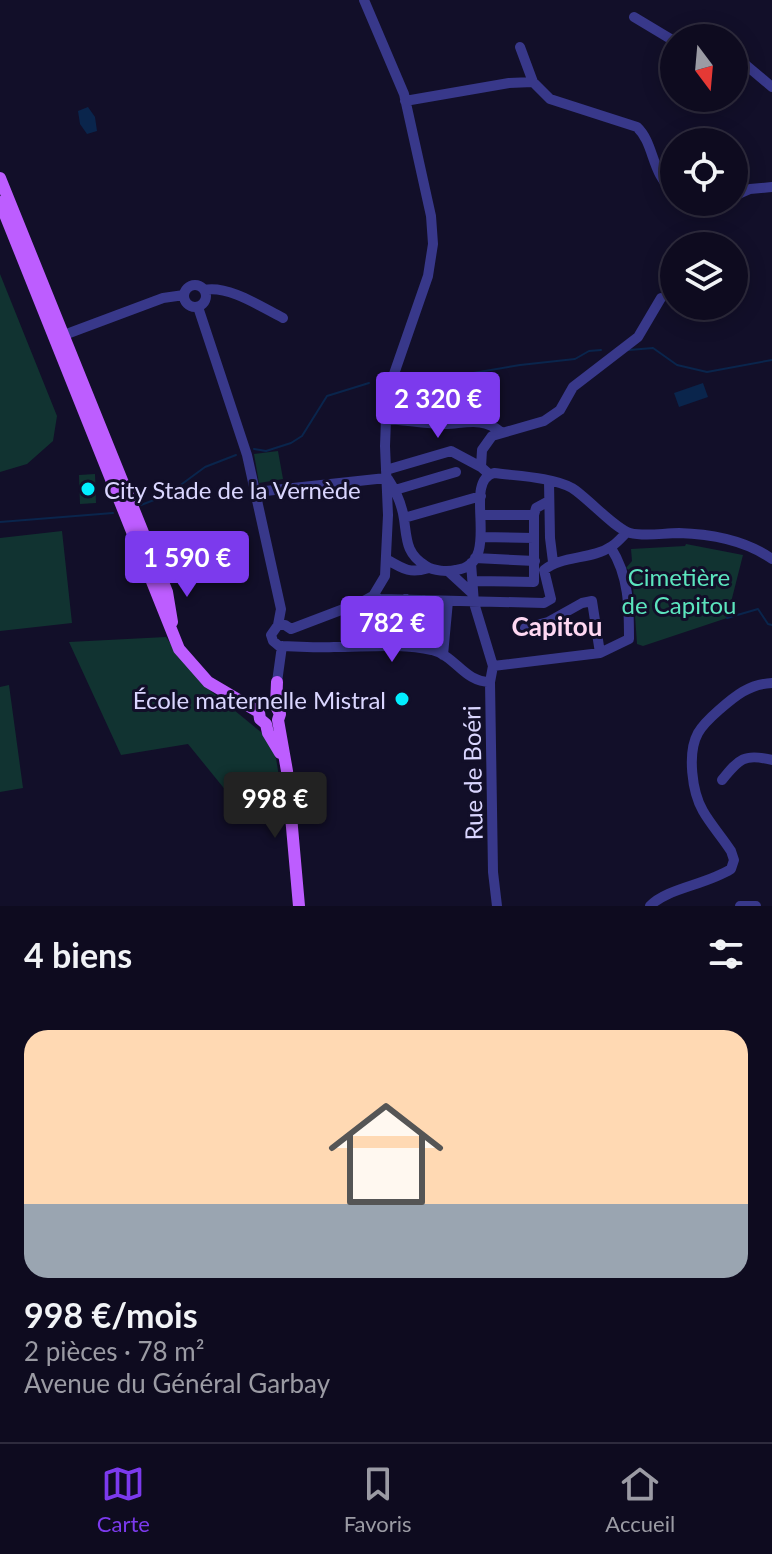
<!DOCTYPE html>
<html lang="fr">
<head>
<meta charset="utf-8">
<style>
	:root { --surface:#0e0b1f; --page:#171428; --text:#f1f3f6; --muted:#9b9ba4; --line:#2e2b3d; --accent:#7c3aed }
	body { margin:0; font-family:Lato,sans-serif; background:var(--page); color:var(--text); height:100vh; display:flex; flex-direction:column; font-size:30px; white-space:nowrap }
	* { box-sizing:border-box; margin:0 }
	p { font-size:26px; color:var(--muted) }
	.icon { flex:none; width:44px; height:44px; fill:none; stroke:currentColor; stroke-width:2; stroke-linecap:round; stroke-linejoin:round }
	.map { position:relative; height:906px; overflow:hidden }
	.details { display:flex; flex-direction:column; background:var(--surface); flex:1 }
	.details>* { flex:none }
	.needle { width:52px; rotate:164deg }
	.fabs { position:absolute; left:660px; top:24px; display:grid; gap:16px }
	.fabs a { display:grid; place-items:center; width:88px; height:88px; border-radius:50%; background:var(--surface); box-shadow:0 4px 20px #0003,0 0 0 2px var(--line); font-size:40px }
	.price { position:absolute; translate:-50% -68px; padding:0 18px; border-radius:8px; background:var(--accent); color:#fff; font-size:26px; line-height:52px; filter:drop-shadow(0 2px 4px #0008) }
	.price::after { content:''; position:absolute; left:50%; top:48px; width:24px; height:18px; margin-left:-12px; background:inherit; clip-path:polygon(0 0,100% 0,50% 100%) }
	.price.current { background:#222; color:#fff }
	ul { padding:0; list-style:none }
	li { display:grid; align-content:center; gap:16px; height:424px; padding:0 24px }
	li span { display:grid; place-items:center; height:248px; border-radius:24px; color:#555 }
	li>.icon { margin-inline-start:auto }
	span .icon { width:144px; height:144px; fill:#fffc; stroke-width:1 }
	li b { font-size:34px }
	h2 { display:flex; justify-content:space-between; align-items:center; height:96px; padding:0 24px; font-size:34px }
	.tabs { display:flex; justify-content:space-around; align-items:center; height:112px; border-top:2px solid var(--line); background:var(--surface); font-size:22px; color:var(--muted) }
	.tabs a { display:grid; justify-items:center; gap:4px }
	.tabs .current { color:var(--accent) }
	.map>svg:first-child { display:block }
	.green { fill:#113331 }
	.water { fill:#0a254c }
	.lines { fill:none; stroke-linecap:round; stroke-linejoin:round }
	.stream { stroke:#0a254c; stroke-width:2 }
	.minor { stroke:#38388a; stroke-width:10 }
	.major { stroke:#bd5dff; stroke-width:12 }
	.poi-dot { fill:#02eeff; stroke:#120f29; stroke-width:3 }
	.labels { text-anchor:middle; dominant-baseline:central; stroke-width:6; stroke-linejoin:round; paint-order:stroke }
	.poi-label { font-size:24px; fill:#dad6ff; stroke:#120f29; text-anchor:start }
	.park-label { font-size:24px; fill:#5ce5be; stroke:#120f29 }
	.street-label { font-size:24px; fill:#dad6ff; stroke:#120f29 }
	.neighbourhood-label { font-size:26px; font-weight:bold; fill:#ffd8f2; stroke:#120f29 }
</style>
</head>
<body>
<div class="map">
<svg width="772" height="906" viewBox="0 0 772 906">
	<rect width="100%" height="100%" fill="#120f29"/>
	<path class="green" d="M0 274 57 416 53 441 27 464 0 472Z
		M278 451 283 479 259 483 254 454Z
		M95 474 96 503 80 504 79 475Z
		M62 531 72 623 0 631V538Z
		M686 544 743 555 727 618 643 646 637 644 632 572 626 568 632 561 631 549 685 546Z
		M166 637 176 652 207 688 267 737 276 758 283 801 240 808 188 744 121 755 69 642Z
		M9 685 23 788 0 792V687Z"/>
	<path class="water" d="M88 107 95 117 97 131 87 134 80 124 78 111Z
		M703 383 708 397 679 407 674 393Z"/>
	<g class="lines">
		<path class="stream" d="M629 350 653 348 677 365 707 372 772 360
			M402 385 520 365 575 359 589 351 601 350
			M254 449 266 451 291 443 302 436 327 396 369 383
			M141 505 167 495 205 467 236 455
			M0 522 113 513
			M727 618 758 609 768 624 772 625"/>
		<path class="minor" d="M634 17 674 41
			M520 47 533 82
			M734 55 772 87
			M405 101 509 83 533 82 550 99 637 127C655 144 651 175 674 191
			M734 196 750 189 772 187
			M699 202H716
			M184 296a11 11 0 1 1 22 0a11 11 0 1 1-22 0Z
			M204 290C229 285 261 307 283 318
			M198 307 247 455 281 609 278 625
			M64 335 163 298 184 295
			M386 419C405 420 426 424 445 424 467 423 483 417 501 432
			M386 470 451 451 481 467
			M489 474 481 467 482 450 492 436 544 421 560 410 573 387 638 337 661 298
			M388 479C396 491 402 505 404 519 407 540 406 554 426 566 434 571 447 572 456 570 505 564 460 482 494 473 516 476 553 477 572 488 588 498 615 529 630 533 646 537 663 533 679 533 712 534 745 540 772 559
			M549 482 550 538 553 562
			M395 490 456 472
			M256 492 386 478
			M481 515H534
			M404 518 481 496
			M481 537 534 538
			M475 558 535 561
			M386 559C403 569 410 574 429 568
			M471 563 474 603 493 666 490 682 493 872 497 906
			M448 571 473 594
			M473 581 534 582V515L536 508 549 501
			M373 596 380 599 544 603 551 599 544 570C562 555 592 560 612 546 617 543 622 537 627 532
			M406 599 405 626 422 627 424 600
			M278 625H285L291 629 362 602 373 596 385 576 388 515 385 446 387 394 428 276 433 244 431 216 404 94 364 0
			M278 625 271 635 273 641 279 646C297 646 315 648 334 647 366 647 401 643 432 650 456 656 464 682 490 682
			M525 628 548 622 582 603 592 601 600 653
			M379 646 380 599
			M443 655 448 601
			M493 666 600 653 629 639C629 607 629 576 611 548
			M277 682 282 646
			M722 780C739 759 744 753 772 760
			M650 906C667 888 706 885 731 869L734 860 731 851C722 837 711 825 703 811 692 792 687 753 698 733 703 724 711 717 719 710 735 696 749 684 772 683
			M740 906H756"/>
		<path class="major" d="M0 178 167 592 172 622
			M0 202 179 649 208 682 259 712
			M277 682 276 706 280 714 278 720 287 771 299 906
			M259 712 260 719 266 724 268 733 280 753"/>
	</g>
	<g class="poi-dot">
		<circle cx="88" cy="489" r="8"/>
		<circle cx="402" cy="699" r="8"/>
	</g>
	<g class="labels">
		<g class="poi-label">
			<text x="104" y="489">City Stade de la Vernède</text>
			<text x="386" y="699" text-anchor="end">École maternelle Mistral</text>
		</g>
		<g class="park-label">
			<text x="679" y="576">Cimetière<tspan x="679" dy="28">de Capitou</tspan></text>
		</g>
		<g class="street-label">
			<text transform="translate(472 773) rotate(-91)">Rue de Boéri</text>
		</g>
		<g class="neighbourhood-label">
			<text x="557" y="626">Capitou</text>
		</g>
	</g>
</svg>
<div class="fabs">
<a><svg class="needle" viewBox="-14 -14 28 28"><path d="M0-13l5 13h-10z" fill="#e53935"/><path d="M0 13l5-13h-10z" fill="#9b9ba4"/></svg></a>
<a><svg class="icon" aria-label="locate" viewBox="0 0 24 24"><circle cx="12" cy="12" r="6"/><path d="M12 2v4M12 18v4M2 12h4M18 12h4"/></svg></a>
<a><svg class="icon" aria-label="layers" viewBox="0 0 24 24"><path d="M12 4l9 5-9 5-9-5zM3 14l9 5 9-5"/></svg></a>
</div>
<b class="price" style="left:438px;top:440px">2 320 €</b>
<b class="price" style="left:187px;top:599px">1 590 €</b>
<b class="price" style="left:392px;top:664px">782 €</b>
<b class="price current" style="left:275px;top:840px">998 €</b>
</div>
<section class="details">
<h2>4 biens<svg class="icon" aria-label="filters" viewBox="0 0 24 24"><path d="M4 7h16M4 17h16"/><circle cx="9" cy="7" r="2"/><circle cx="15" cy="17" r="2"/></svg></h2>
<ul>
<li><span style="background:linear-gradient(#ffd9b3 70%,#9aa5b1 0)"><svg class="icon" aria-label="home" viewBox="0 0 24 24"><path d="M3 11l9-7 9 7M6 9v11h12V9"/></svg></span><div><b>998 €/mois</b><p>2 pièces · 78 m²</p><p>Avenue du Général Garbay</p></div></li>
</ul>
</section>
<nav class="tabs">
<a class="current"><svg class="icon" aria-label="map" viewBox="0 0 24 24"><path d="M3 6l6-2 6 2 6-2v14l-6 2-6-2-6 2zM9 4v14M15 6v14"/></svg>Carte</a>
<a><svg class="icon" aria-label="saved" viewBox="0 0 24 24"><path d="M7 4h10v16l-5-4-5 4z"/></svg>Favoris</a>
<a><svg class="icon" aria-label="home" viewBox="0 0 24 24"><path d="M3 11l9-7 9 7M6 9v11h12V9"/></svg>Accueil</a>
</nav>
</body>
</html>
